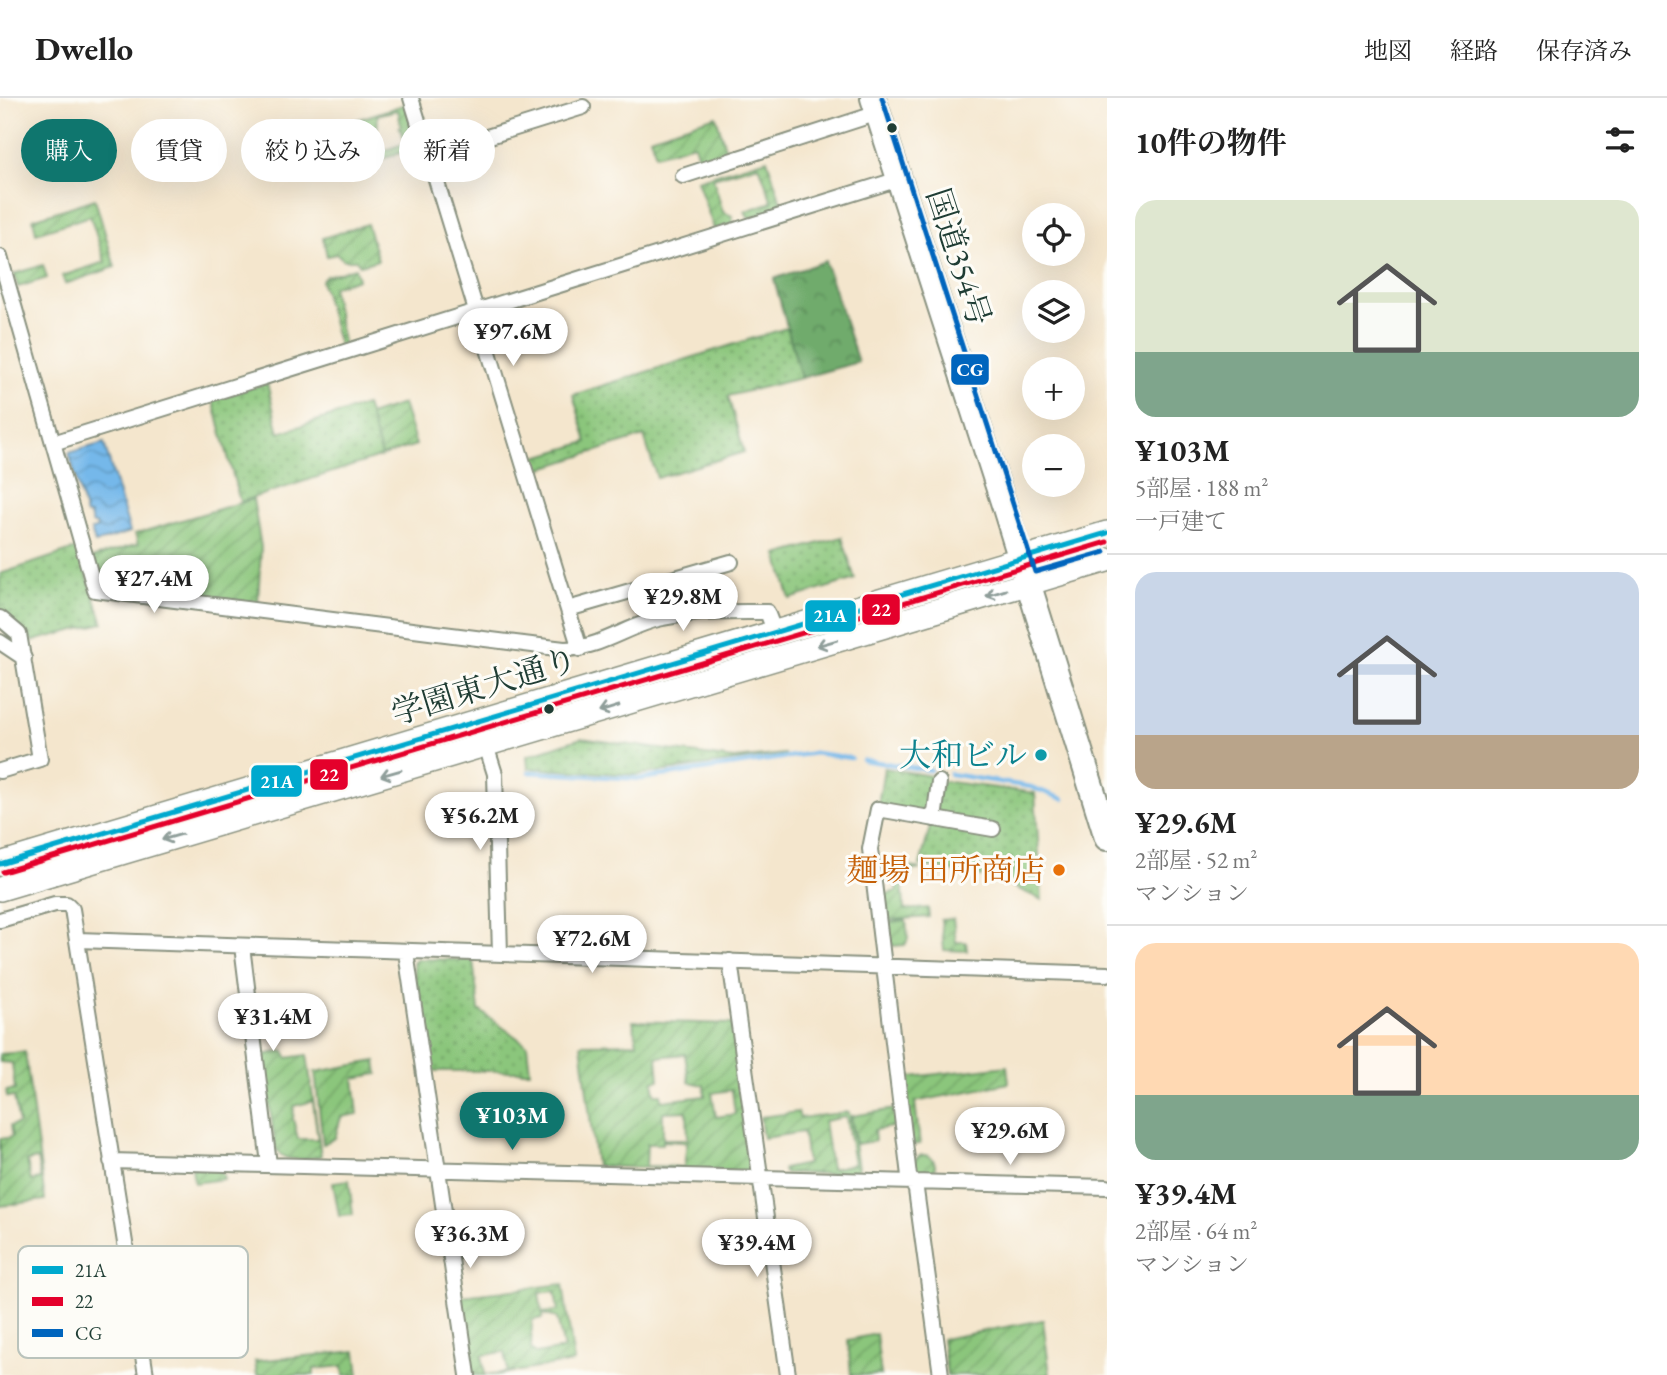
<!DOCTYPE html>
<html lang="ja">
<head>
<meta charset="utf-8">
<style>
	:root { --surface:#fff; --page:#f6f6f6; --text:#222; --muted:#767676; --line:#e0e0e0; --accent:#0f766e }
	body { margin:0; font-family:"EB Garamond","Noto Serif JP",serif; background:var(--page); color:var(--text); height:100vh; display:flex; flex-direction:column; font-size:26px; white-space:nowrap }
	* { box-sizing:border-box; margin:0 }
	p { font-size:23px; color:var(--muted) }
	.icon { flex:none; width:38px; height:38px; fill:none; stroke:currentColor; stroke-width:2; stroke-linecap:round; stroke-linejoin:round }
	.map { position:relative; flex:1; overflow:hidden }
	.details { display:flex; flex-direction:column; background:var(--surface); width:560px }
	.details>* { flex:none }
	.banner { position:absolute; left:21px; top:21px; width:665px; height:63px; display:flex; gap:14px }
	.fabs { position:absolute; left:1022px; top:105px; display:grid; gap:14px }
	.fabs a { display:grid; place-items:center; width:63px; height:63px; border-radius:50%; background:var(--surface); box-shadow:0 7px 28px #0002; font-size:35px }
	.price { position:absolute; translate:-50% -60px; padding:0 16px; border-radius:24px; background:#fff; color:#222; font-size:23px; line-height:46px; filter:drop-shadow(0 2px 4px #0008) }
	.price::after { content:''; position:absolute; left:50%; top:42px; width:21px; height:16px; margin-left:-10px; background:inherit; clip-path:polygon(0 0,100% 0,50% 100%) }
	.price.on { background:var(--accent); color:#fff }
	ul { padding:0; list-style:none }
	li { display:grid; align-content:center; gap:14px; height:371px; padding:0 28px }
	li+li { border-top:2px solid var(--line) }
	li span { display:grid; place-items:center; height:217px; border-radius:21px; color:#555 }
	li>.icon { margin-inline-start:auto }
	span .icon { width:126px; height:126px; fill:#fffc; stroke-width:1 }
	li b { font-size:30px }
	h2 { display:flex; justify-content:space-between; align-items:center; height:84px; padding:0 28px; font-size:30px }
	.tag { padding:0 24px; border-radius:32px; background:var(--surface); box-shadow:0 7px 28px #0002; font-size:24px; line-height:63px }
	.tag.on { background:var(--accent); color:#fff }
	header { display:flex; align-items:center; gap:42px; box-sizing:border-box; height:98px; padding:0 35px; background:var(--surface); border-bottom:2px solid var(--line) }
	header strong { font-size:33px }
	nav { display:flex; gap:38px; margin-inline-start:auto; font-size:24px }
	main { display:flex; flex:1; min-height:0 }
	.map>svg:first-child { display:block }
	.grass { fill:url(#grass-dots); stroke:#558258; stroke-width:2 }
	.forest { fill:url(#forest-crowns); stroke:#487450; stroke-width:2 }
	.garden { fill:url(#garden-furrows); stroke:#558258; stroke-width:2; fill-rule:evenodd }
	.water { fill:url(#water-waves); stroke:#4a7a8f; stroke-width:2 }
	.lines { fill:none; stroke-linecap:round; stroke-linejoin:round }
	.stream { stroke:#75b8ea; stroke-width:4.5 }
	.minor-casing { stroke:#8a9280; stroke-width:18 }
	.primary-casing { stroke:#8a9280; stroke-width:26 }
	.trunk-casing { stroke:#8a9280; stroke-width:28 }
	.minor { stroke:#fff; stroke-width:14 }
	.primary { stroke:#fff; stroke-width:23 }
	.trunk { stroke:#fff; stroke-width:24 }
	.bus-1-casing { stroke:#fdfcf7; stroke-width:10 }
	.bus-2-casing { stroke:#fdfcf7; stroke-width:10 }
	.bus-3-casing { stroke:#fdfcf7; stroke-width:10 }
	.bus-1 { stroke:#00a9ce; stroke-width:5 }
	.bus-2 { stroke:#e4002b; stroke-width:5 }
	.bus-3 { stroke:#0065bd; stroke-width:5 }
	.oneway { stroke:#8f9e9a }
	.bus-dot { fill:#1f3d34; stroke:#fdfcf7; stroke-width:2.5 }
	.culture-dot { fill:#0f9aa8; stroke:#fdfcf7; stroke-width:2.5 }
	.food-dot { fill:#e8710a; stroke:#fdfcf7; stroke-width:2.5 }
	.labels { text-anchor:middle; dominant-baseline:central; stroke-width:6; stroke-linejoin:round; paint-order:stroke }
	.street-label { font-size:32px; fill:#1f3d34; stroke:#fdfcf7 }
	.culture-label { font-size:32px; fill:#0d838f; stroke:#fdfcf7; text-anchor:end }
	.food-label { font-size:32px; fill:#c56008; stroke:#fdfcf7; text-anchor:end }
	.key { fill:#fdfcf7; stroke:#bac3bc; stroke-width:2 }
	.key-label { font-size:19px; fill:#1f3d34 }
	.line-badge { stroke:#fdfcf7; stroke-width:2.5 }
	.badge-label { font-size:19px; text-anchor:middle; font-weight:bold; fill:#fff }
</style>
</head>
<body>
<header>
<strong>Dwello</strong>
<nav><a>地図</a><a>経路</a><a>保存済み</a></nav>
</header>
<main>
<div class="map">
<svg width="1107" height="1277" viewBox="0 0 1107 1277">
	<defs>
		<pattern id="grass-dots" width="8" height="8" patternUnits="userSpaceOnUse" patternTransform="scale(1.75)"><rect width="8" height="8" fill="#8bc67c"/><path d="M2 2h.1M6 6h.1" fill="none" stroke="#71a266" stroke-width="1.8" stroke-linecap="round"/></pattern>
		<pattern id="forest-crowns" width="20" height="18" patternUnits="userSpaceOnUse" patternTransform="scale(1.75)"><rect width="20" height="18" fill="#70ab6c"/><path d="M2 6a3 3 0 1 1 6 0M12 15a3 3 0 1 1 6 0" fill="none" stroke="#5b8c5a"/></pattern>
		<pattern id="garden-furrows" width="10" height="10" patternUnits="userSpaceOnUse" patternTransform="scale(1.75)"><rect width="10" height="10" fill="#8bc67c"/><path d="M-1 1l2-2M0 10L10 0M9 11l2-2" fill="none" stroke="#71a266"/></pattern>
		<pattern id="water-waves" width="16" height="10" patternUnits="userSpaceOnUse" patternTransform="scale(1.75)"><rect width="16" height="10" fill="#75b8ea"/><path d="M0 5q4-4 8 0t8 0" fill="none" stroke="#5f97be"/></pattern>
	</defs>
	<rect width="100%" height="100%" fill="#fdfcf7"/>
	<filter id="ink" filterUnits="userSpaceOnUse"><feTurbulence type="fractalNoise" baseFrequency=".0143" numOctaves="2"/><feDisplacementMap in="SourceGraphic" scale="14" xChannelSelector="R" yChannelSelector="G"/><feConvolveMatrix kernelMatrix="1 2 1 2 8 2 1 2 1" color-interpolation-filters="sRGB"/></filter>
	<filter id="wash" filterUnits="userSpaceOnUse"><feTurbulence type="fractalNoise" baseFrequency=".00686" numOctaves="4" result="noise"/><feDisplacementMap in="SourceGraphic" scale="28" xChannelSelector="R" yChannelSelector="G"/><feGaussianBlur stdDeviation="1.57" result="paint"/><feColorMatrix in="noise" values="0 0 0 0 0 0 0 0 0 0 0 0 0 0 0 0 0 1.4 0 .05"/><feComposite in="paint" operator="in"/></filter>
	<g filter="url(#wash)">
		<rect width="100%" height="100%" fill="#f4e6cd"/>
		<path class="grass" d="M789 229 801 280 728 298 744 354 657 380 644 338 534 373 530 361 587 344 573 297Z
			M267 285 279 335 366 307 382 358 240 404 213 302Z
			M842 439 855 481 790 501 777 457Z
			M78 450 103 525 33 543 0 514V476Z
			M581 640 734 661 786 656 636 677 528 670 527 658Z
			M884 670 937 679 930 716 878 707Z
			M942 683 1035 695 1042 802 999 782 920 767Z
			M417 861 473 862 479 912 527 947 530 973H431L413 865Z"/>
		<path class="forest" d="M825 163 858 264 801 280 774 181Z"/>
		<path class="garden" d="M406 6 419 49 310 84 297 41ZM398 12 401 28 399 29 406 45 377 55C373 41 380 32 377 17Z
			M716 18 727 56 708 62 698 60 694 46 656 57 650 39Z
			M767 61 783 110 749 120 745 113 772 104 759 67 713 80 723 114 732 118 733 126 714 131 697 82Z
			M95 101 115 169 65 186 62 178 105 164 90 118 36 135 33 121Z
			M367 126 378 162 360 167 356 162H344L337 156 327 158 323 140Z
			M43 167 47 180 18 189 14 176Z
			M355 170 358 181 332 189 344 248H339L321 183 326 178Z
			M403 306 416 347 382 358 369 317Z
			M253 401 261 449 258 505 106 486 100 481 92 460 138 446 135 436Z
			M893 766 921 771 902 774 904 812 928 810 929 819 888 822 884 797 897 793Z
			M953 821 956 844H966L967 853 944 852 941 822Z
			M906 822 908 841 905 847 892 848 887 825Z
			M633 923 732 926 756 1074 596 1068 581 946 637 945ZM685 956 689 984 704 987 705 998 662 1003 661 996H655L653 983 659 982 657 959ZM732 992 735 1016 716 1019 712 995ZM687 1013 688 1041H663V1014ZM663 1043 687 1044 684 1069 646 1068 647 1046H663Z
			M285 953 287 960 307 957 321 1058C306 1061 286 1066 276 1052L262 957ZM313 1003 318 1041H298L293 1021 294 1008Z
			M25 954 45 1102 0 1108V1041L12 1039 10 1028 19 1026 14 999H7L6 993 15 992 12 965 0 964V956ZM37 1061 41 1081 31 1083 27 1063Z
			M376 963 378 976 354 980 358 1016 341 1019 335 1040 323 1046 315 974Z
			M1007 968 1009 985 915 1004 920 1046 912 1047 903 980Z
			M896 1011 898 1028 874 1032 875 1043 856 1046 851 1018Z
			M798 1014 800 1020 849 1014 859 1076 784 1075 783 1071 807 1066 803 1034 763 1040 760 1019ZM846 1019 854 1066 831 1071 824 1023Z
			M913 1068a11 11 0 1 1 22 0a11 11 0 1 1-22 0Z
			M192 1069 221 1071 224 1081 194 1085Z
			M349 1082 353 1117 339 1118 333 1084Z
			M563 1186 574 1264 495 1277H473L461 1198ZM555 1193 558 1213 542 1215 539 1195ZM543 1216 557 1220 564 1251 536 1256 531 1251 532 1222 543 1220ZM505 1254 508 1274 485 1277 482 1257Z
			M1043 1222 1050 1277H947L942 1241Z
			M876 1236 881 1277H851L848 1242Z
			M356 1253 359 1277H344L343 1268 314 1271V1277H257L255 1263Z"/>
		<path class="water" d="M104 345 130 434 95 445 91 432 97 431 96 426H92L90 417H86L69 355Z"/>
		<g class="lines">
			<path class="stream" d="M863 662 930 672
				M529 674 641 681 815 655 851 660
				M950 676 1031 689 1063 701"/>
		</g>
	</g>
	<g filter="url(#ink)">
		<g class="lines">
			<g class="minor-casing">
				<path id="minor" d="M411 0 580 551
					M429 57 583 9
					M683 78 878 15
					M0 159 95 492 564 551C600 551 629 526 663 520 697 513 733 514 767 514L777 540
					M53 345 899 81
					M568 511 731 464
					M0 520 19 536 40 661 0 673
					M0 544 24 560
					M484 641 495 676 500 856
					M934 721 939 684
					M0 822 55 806H67L72 811 146 1277
					M78 842 1107 876
					M242 848 269 1066
					M406 854 468 1277
					M730 863 788 1277
					M111 1063 1107 1089
					M941 1277 916 1092 909 1078 870 751 878 711 993 731"/>
			</g>
			<g class="primary-casing">
				<path id="primary" d="M0 766 1107 435
					M0 791 1107 462"/>
			</g>
			<g class="trunk-casing">
				<path id="trunk" d="M873 0 1005 410 1107 740"/>
			</g>
			<use href="#minor" class="minor"/>
			<use href="#primary" class="primary"/>
			<use href="#trunk" class="trunk"/>
			<g class="bus-1-casing">
				<path id="bus-1" d="M0 766 1107 435"/>
			</g>
			<g class="bus-2-casing">
				<path id="bus-2" d="M3 774 1107 444"/>
			</g>
			<g class="bus-3-casing">
				<path id="bus-3" d="M882 0 1035 474 1105 454"/>
			</g>
			<use href="#bus-1" class="bus-1"/>
			<use href="#bus-2" class="bus-2"/>
			<use href="#bus-3" class="bus-3"/>
		</g>
		<defs><path id="oneway-shaft" d="M-6 0H5M1.5-3L5.5 0L1.5 3" fill="none" stroke-width="1.6" stroke-linecap="round" stroke-linejoin="round" transform="scale(1.75)"/></defs>
		<g class="oneway">
			<use href="#oneway-shaft" transform="translate(996 495) rotate(163)"/>
			<use href="#oneway-shaft" transform="translate(827 545) rotate(164)"/>
			<use href="#oneway-shaft" transform="translate(609 611) rotate(163)"/>
			<use href="#oneway-shaft" transform="translate(391 675) rotate(164)"/>
			<use href="#oneway-shaft" transform="translate(172 739) rotate(164)"/>
		</g>
	</g>
	<g class="bus-dot">
		<circle cx="892" cy="30" r="6"/>
		<circle cx="549" cy="611" r="6"/>
	</g>
	<circle class="culture-dot" cx="1041" cy="657" r="7"/>
	<circle class="food-dot" cx="1059" cy="772" r="7"/>
	<g class="labels">
		<g class="street-label">
			<text transform="translate(959 159) rotate(72)">国道354号</text>
			<text transform="translate(484 588) rotate(-17)">学園東大通り</text>
		</g>
		<g class="culture-label">
			<text x="1027" y="657">大和ビル</text>
		</g>
		<g class="food-label">
			<text x="1045" y="772">麺場 田所商店</text>
		</g>
	</g>
	<rect x="18" y="1148" width="230" height="112" rx="10" class="key"/>
	<rect x="32" y="1168" width="31" height="8" fill="#00a9ce"/>
	<rect x="32" y="1199" width="31" height="9" fill="#e4002b"/>
	<rect x="32" y="1231" width="31" height="8" fill="#0065bd"/>
	<g class="key-label">
		<text x="75" y="1179">21A</text>
		<text x="75" y="1210">22</text>
		<text x="75" y="1242">CG</text>
	</g>
	<g class="line-badge">
		<rect x="950" y="255" width="40" height="33" rx="7" fill="#0065bd"/>
		<rect x="861" y="495" width="40" height="33" rx="7" fill="#e4002b"/>
		<rect x="804" y="501" width="53" height="34" rx="7" fill="#00a9ce"/>
		<rect x="309" y="660" width="40" height="33" rx="7" fill="#e4002b"/>
		<rect x="250" y="666" width="53" height="34" rx="7" fill="#00a9ce"/>
	</g>
	<g class="badge-label">
		<text x="970" y="278">CG</text>
		<text x="881" y="518">22</text>
		<text x="830" y="524">21A</text>
		<text x="329" y="683">22</text>
		<text x="277" y="690">21A</text>
	</g>
</svg>
<div class="fabs">
<a><svg class="icon" aria-label="locate" viewBox="0 0 24 24"><circle cx="12" cy="12" r="6"/><path d="M12 2v4M12 18v4M2 12h4M18 12h4"/></svg></a>
<a><svg class="icon" aria-label="layers" viewBox="0 0 24 24"><path d="M12 4l9 5-9 5-9-5zM3 14l9 5 9-5"/></svg></a>
<a>+</a>
<a>−</a>
</div>
<b class="price" style="left:513px;top:270px">¥97.6M</b>
<b class="price" style="left:154px;top:517px">¥27.4M</b>
<b class="price" style="left:683px;top:535px">¥29.8M</b>
<b class="price" style="left:480px;top:754px">¥56.2M</b>
<b class="price" style="left:592px;top:877px">¥72.6M</b>
<b class="price" style="left:273px;top:955px">¥31.4M</b>
<b class="price on" style="left:512px;top:1054px">¥103M</b>
<b class="price" style="left:1010px;top:1069px">¥29.6M</b>
<b class="price" style="left:470px;top:1172px">¥36.3M</b>
<b class="price" style="left:757px;top:1181px">¥39.4M</b>
<div class="banner">
<a class="tag on">購入</a>
<a class="tag">賃貸</a>
<a class="tag">絞り込み</a>
<a class="tag">新着</a>
</div>
</div>
<section class="details">
<h2>10件の物件<svg class="icon" aria-label="filters" viewBox="0 0 24 24"><path d="M4 7h16M4 17h16"/><circle cx="9" cy="7" r="2"/><circle cx="15" cy="17" r="2"/></svg></h2>
<ul>
<li><span style="background:linear-gradient(#dfe7d0 70%,#7fa58c 0)"><svg class="icon" aria-label="home" viewBox="0 0 24 24"><path d="M3 11l9-7 9 7M6 9v11h12V9"/></svg></span><div><b>¥103M</b><p>5部屋 · 188 m²</p><p>一戸建て</p></div></li>
<li><span style="background:linear-gradient(#c9d6e8 75%,#b9a48a 0)"><svg class="icon" aria-label="home" viewBox="0 0 24 24"><path d="M3 11l9-7 9 7M6 9v11h12V9"/></svg></span><div><b>¥29.6M</b><p>2部屋 · 52 m²</p><p>マンション</p></div></li>
<li><span style="background:linear-gradient(#ffd9b3 70%,#7fa58c 0)"><svg class="icon" aria-label="home" viewBox="0 0 24 24"><path d="M3 11l9-7 9 7M6 9v11h12V9"/></svg></span><div><b>¥39.4M</b><p>2部屋 · 64 m²</p><p>マンション</p></div></li>
</ul>
</section>
</main>
</body>
</html>
